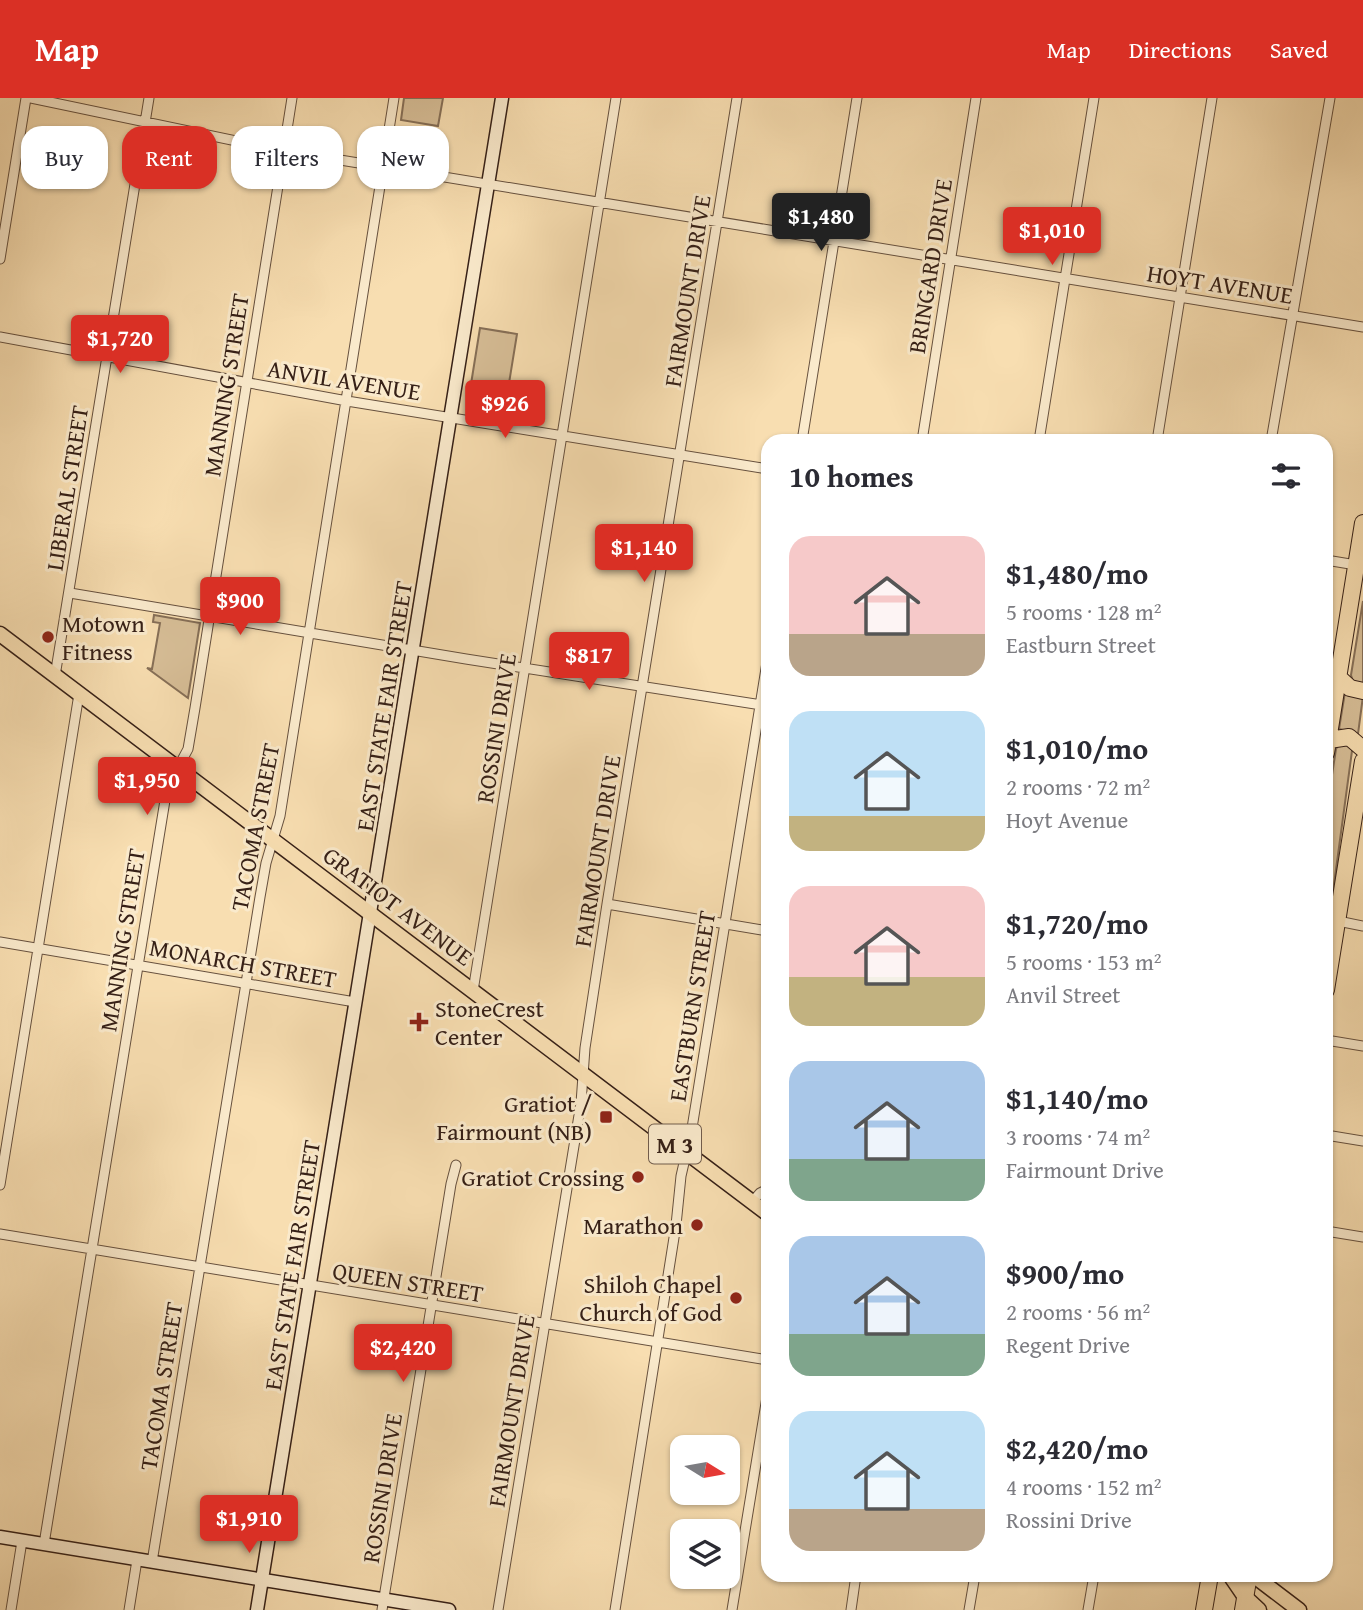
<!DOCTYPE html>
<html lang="en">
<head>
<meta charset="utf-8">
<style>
	:root { --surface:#fff; --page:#f7f7f7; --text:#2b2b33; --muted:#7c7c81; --accent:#d93025 }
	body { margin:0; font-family:"Gentium Book Plus",serif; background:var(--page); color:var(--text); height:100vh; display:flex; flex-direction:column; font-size:26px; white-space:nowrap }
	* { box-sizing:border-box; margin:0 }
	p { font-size:23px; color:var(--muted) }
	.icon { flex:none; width:38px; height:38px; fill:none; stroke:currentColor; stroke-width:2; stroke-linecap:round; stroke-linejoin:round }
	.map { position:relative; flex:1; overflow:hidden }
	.panel { position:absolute; left:761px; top:336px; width:572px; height:1148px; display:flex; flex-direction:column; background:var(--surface); border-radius:21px; box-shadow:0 2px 5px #0004 }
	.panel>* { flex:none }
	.guide { position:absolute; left:21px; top:28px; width:635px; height:63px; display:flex; gap:14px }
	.needle { width:46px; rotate:101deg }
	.buttons { position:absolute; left:670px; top:1337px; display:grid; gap:14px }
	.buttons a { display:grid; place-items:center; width:70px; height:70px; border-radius:14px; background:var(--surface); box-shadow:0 2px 5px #0004; font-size:35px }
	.price { position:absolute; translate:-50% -60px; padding:0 16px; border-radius:7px; background:var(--accent); color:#fff; font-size:23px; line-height:46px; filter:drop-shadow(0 2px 4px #0008) }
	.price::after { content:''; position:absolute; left:50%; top:42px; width:21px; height:16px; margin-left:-10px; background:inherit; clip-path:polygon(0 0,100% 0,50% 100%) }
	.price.on { background:#222; color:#fff }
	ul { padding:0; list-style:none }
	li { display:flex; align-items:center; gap:21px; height:175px; padding:0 28px }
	li span { display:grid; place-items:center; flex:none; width:196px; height:140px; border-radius:21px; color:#555 }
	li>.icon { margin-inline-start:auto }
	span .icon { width:84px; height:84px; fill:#fffc; stroke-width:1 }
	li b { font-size:30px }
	h2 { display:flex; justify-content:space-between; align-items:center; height:84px; padding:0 28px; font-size:30px }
	.chip { padding:0 24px; border-radius:21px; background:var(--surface); box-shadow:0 2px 5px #0004; font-size:24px; line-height:63px }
	.chip.on { background:var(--accent); color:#fff }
	header { display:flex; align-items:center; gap:42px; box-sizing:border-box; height:98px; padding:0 35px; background:var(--accent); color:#fff }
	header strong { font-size:33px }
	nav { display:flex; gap:38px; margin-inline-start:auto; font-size:24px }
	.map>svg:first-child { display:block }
	.green { fill:#d7be97; stroke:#866f57; stroke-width:2 }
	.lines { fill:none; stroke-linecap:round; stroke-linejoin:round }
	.street-casing { stroke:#66503e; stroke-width:11 }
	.secondary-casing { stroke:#362017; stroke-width:15 }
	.primary-casing { stroke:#362017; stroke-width:17 }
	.highway-casing { stroke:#362017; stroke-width:18 }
	.street { stroke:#faeacc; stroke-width:9 }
	.secondary { stroke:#faeacc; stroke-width:12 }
	.primary { stroke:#f8deb1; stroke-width:14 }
	.highway { stroke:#f8deb1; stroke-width:16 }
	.poi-dot { fill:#8f2418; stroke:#faeacc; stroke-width:2.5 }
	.labels { text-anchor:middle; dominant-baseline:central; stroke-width:6; stroke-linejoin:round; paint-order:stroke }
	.shield { fill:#faeacc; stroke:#715d4d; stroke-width:2 }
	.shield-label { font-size:23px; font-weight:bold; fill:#362017 }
	.street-label { font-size:24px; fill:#362017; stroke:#faeacc }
	.poi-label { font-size:24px; fill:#362017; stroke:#faeacc; text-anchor:end }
</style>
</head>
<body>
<header>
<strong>Map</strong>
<nav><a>Map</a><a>Directions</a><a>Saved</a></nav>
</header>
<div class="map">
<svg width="1363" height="1512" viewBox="0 0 1363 1512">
	<rect width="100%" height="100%" fill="#f8deb1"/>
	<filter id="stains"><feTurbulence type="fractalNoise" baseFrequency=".00286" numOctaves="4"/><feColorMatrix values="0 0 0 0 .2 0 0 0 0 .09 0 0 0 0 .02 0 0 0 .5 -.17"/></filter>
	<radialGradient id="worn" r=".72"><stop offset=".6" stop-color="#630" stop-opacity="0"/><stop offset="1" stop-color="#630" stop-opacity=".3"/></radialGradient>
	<path class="green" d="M404 0H443L438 28 401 22Z
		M399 35 439 42 434 70 394 63Z
		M480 230 517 236 504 316 467 311Z
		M1363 503V585L1353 584 1351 577Z
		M154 517 200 525 188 600 147 570 152 571 160 525 153 524Z
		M1345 594 1363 598 1358 636 1339 631Z
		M1340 644 1352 649V653L1327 838V709L1336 651Z"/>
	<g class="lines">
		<g class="street-casing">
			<path id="street" d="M31 0 279 52 1363 229
				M0 161 26 0
				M0 239 347 303 768 371
				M802 343 857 0
				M922 343 976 0
				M1039 343 1094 0
				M1157 343 1212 0
				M1271 343 1330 0
				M1326 462 1356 467
				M70 495 466 561 768 608
				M55 578 149 0
				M607 806 768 833
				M1338 823 1363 828
				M0 844 355 904
				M473 893 616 0
				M1326 942 1363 948
				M1326 1037 1363 1043
				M0 1087 79 596
				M752 1104 760 1095 768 1091
				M1326 1133 1363 1139
				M0 1136 768 1262
				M44 1446 167 690 188 651 195 610 292 0
				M152 1464 260 799 266 765 280 718 394 0
				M11 1512 22 1443
				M129 1512 137 1462
				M382 1512 451 1086 456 1067
				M498 1512 581 1005 585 950 607 806 737 0
				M615 1512 676 1127 681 1078 692 1030 768 558
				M732 1512 768 1293
				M851 1512 856 1477
				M969 1512 975 1477
				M1088 1512 1094 1477"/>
		</g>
		<g class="secondary-casing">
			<path id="secondary" d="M0 1439 449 1512
				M257 1512 502 0"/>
		</g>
		<g class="primary-casing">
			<path id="primary" d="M0 536 768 1116
				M1230 1477 1245 1499 1259 1512
				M1253 1477 1299 1512"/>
		</g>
		<g class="highway-casing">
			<path id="highway" d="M1338 579 1350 590 1363 593
				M1329 642 1349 639 1363 651
				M1326 655 1363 425
				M1326 892 1363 663
				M1204 1512 1210 1477
				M1243 1512 1249 1477"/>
		</g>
		<use href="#street" class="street"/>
		<use href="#secondary" class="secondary"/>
		<use href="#primary" class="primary"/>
		<use href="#highway" class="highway"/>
	</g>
	<g class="poi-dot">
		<circle cx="48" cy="539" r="7"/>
		<path d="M415.5 913.5h7v7h7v7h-7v7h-7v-7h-7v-7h7z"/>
		<rect x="599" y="1012" width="14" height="14" rx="3.5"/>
		<circle cx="638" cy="1079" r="7"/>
		<circle cx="697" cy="1127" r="7"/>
		<circle cx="736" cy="1200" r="7"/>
	</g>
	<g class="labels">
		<rect class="shield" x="649" y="1026.5" width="52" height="39" rx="5"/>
		<g class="shield-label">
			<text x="675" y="1046">M 3</text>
		</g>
		<g class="street-label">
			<text transform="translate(930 168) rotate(-81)">BRINGARD DRIVE</text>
			<text transform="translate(1220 186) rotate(9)">HOYT AVENUE</text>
			<text transform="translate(687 193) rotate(-81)">FAIRMOUNT DRIVE</text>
			<text transform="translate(344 282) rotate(9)">ANVIL AVENUE</text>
			<text transform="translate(226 287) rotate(-81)">MANNING STREET</text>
			<text transform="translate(67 390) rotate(-81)">LIBERAL STREET</text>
			<text transform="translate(384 608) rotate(-81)">EAST STATE FAIR STREET</text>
			<text transform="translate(496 630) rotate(-81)">ROSSINI DRIVE</text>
			<text transform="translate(255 729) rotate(-79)">TACOMA STREET</text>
			<text transform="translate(597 753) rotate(-81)">FAIRMOUNT DRIVE</text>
			<text transform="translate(398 808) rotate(37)">GRATIOT AVENUE</text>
			<text transform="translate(122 842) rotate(-81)">MANNING STREET</text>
			<text transform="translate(243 865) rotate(10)">MONARCH STREET</text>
			<text transform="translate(692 908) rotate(-81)">EASTBURN STREET</text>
			<text transform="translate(292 1167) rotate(-81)">EAST STATE FAIR STREET</text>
			<text transform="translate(408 1184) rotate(9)">QUEEN STREET</text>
			<text transform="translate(161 1288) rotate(-81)">TACOMA STREET</text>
			<text transform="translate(511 1313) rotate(-81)">FAIRMOUNT DRIVE</text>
			<text transform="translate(382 1390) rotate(-81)">ROSSINI DRIVE</text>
		</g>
		<g class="poi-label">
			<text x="62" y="525" text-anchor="start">Motown<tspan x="62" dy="28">Fitness</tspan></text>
			<text x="435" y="910" text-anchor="start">StoneCrest<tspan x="435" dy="28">Center</tspan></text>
			<text x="592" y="1005">Gratiot /<tspan x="592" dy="28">Fairmount (NB)</tspan></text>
			<text x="624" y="1079">Gratiot Crossing</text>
			<text x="683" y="1127">Marathon</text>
			<text x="722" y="1186">Shiloh Chapel<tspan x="722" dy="28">Church of God</tspan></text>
		</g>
	</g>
	<rect width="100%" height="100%" filter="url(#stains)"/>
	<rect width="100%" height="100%" fill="url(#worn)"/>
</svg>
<div class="buttons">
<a><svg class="needle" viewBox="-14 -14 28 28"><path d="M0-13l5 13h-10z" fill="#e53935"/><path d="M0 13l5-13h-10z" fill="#7c7c81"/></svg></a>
<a><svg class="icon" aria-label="layers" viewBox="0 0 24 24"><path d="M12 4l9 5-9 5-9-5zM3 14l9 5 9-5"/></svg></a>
</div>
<b class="price on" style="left:821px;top:155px">$1,480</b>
<b class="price" style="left:1052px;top:169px">$1,010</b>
<b class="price" style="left:120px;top:277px">$1,720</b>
<b class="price" style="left:505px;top:342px">$926</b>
<b class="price" style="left:644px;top:486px">$1,140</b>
<b class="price" style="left:240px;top:539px">$900</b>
<b class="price" style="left:589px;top:594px">$817</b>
<b class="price" style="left:147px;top:719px">$1,950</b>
<b class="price" style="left:403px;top:1286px">$2,420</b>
<b class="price" style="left:249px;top:1457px">$1,910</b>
<div class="guide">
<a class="chip">Buy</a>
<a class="chip on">Rent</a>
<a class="chip">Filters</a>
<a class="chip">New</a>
</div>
<section class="panel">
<h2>10 homes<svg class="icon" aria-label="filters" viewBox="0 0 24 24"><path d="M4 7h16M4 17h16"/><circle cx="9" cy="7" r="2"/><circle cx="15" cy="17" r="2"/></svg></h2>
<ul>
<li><span style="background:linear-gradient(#f6c9c9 70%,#b9a48a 0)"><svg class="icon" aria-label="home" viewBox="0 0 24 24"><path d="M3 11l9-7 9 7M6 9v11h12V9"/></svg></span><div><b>$1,480/mo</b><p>5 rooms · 128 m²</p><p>Eastburn Street</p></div></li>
<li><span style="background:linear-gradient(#bfe0f5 75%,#c2b280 0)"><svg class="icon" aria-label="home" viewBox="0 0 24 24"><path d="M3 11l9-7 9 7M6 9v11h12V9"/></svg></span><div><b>$1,010/mo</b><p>2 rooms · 72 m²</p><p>Hoyt Avenue</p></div></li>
<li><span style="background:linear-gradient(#f6c9c9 65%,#c2b280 0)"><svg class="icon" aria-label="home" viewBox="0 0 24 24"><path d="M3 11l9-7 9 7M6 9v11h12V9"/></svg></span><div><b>$1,720/mo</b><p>5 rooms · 153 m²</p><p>Anvil Street</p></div></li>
<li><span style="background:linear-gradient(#a9c7e8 70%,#7fa58c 0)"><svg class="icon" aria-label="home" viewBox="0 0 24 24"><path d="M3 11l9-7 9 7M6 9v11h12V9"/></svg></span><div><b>$1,140/mo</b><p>3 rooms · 74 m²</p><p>Fairmount Drive</p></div></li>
<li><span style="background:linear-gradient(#a9c7e8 70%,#7fa58c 0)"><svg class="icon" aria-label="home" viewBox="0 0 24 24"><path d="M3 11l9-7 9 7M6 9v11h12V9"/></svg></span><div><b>$900/mo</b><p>2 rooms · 56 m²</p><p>Regent Drive</p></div></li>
<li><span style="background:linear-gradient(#bfe0f5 70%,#b9a48a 0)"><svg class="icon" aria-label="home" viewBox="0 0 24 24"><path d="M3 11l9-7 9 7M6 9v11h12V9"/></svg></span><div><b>$2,420/mo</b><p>4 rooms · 152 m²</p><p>Rossini Drive</p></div></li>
</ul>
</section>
</div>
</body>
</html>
